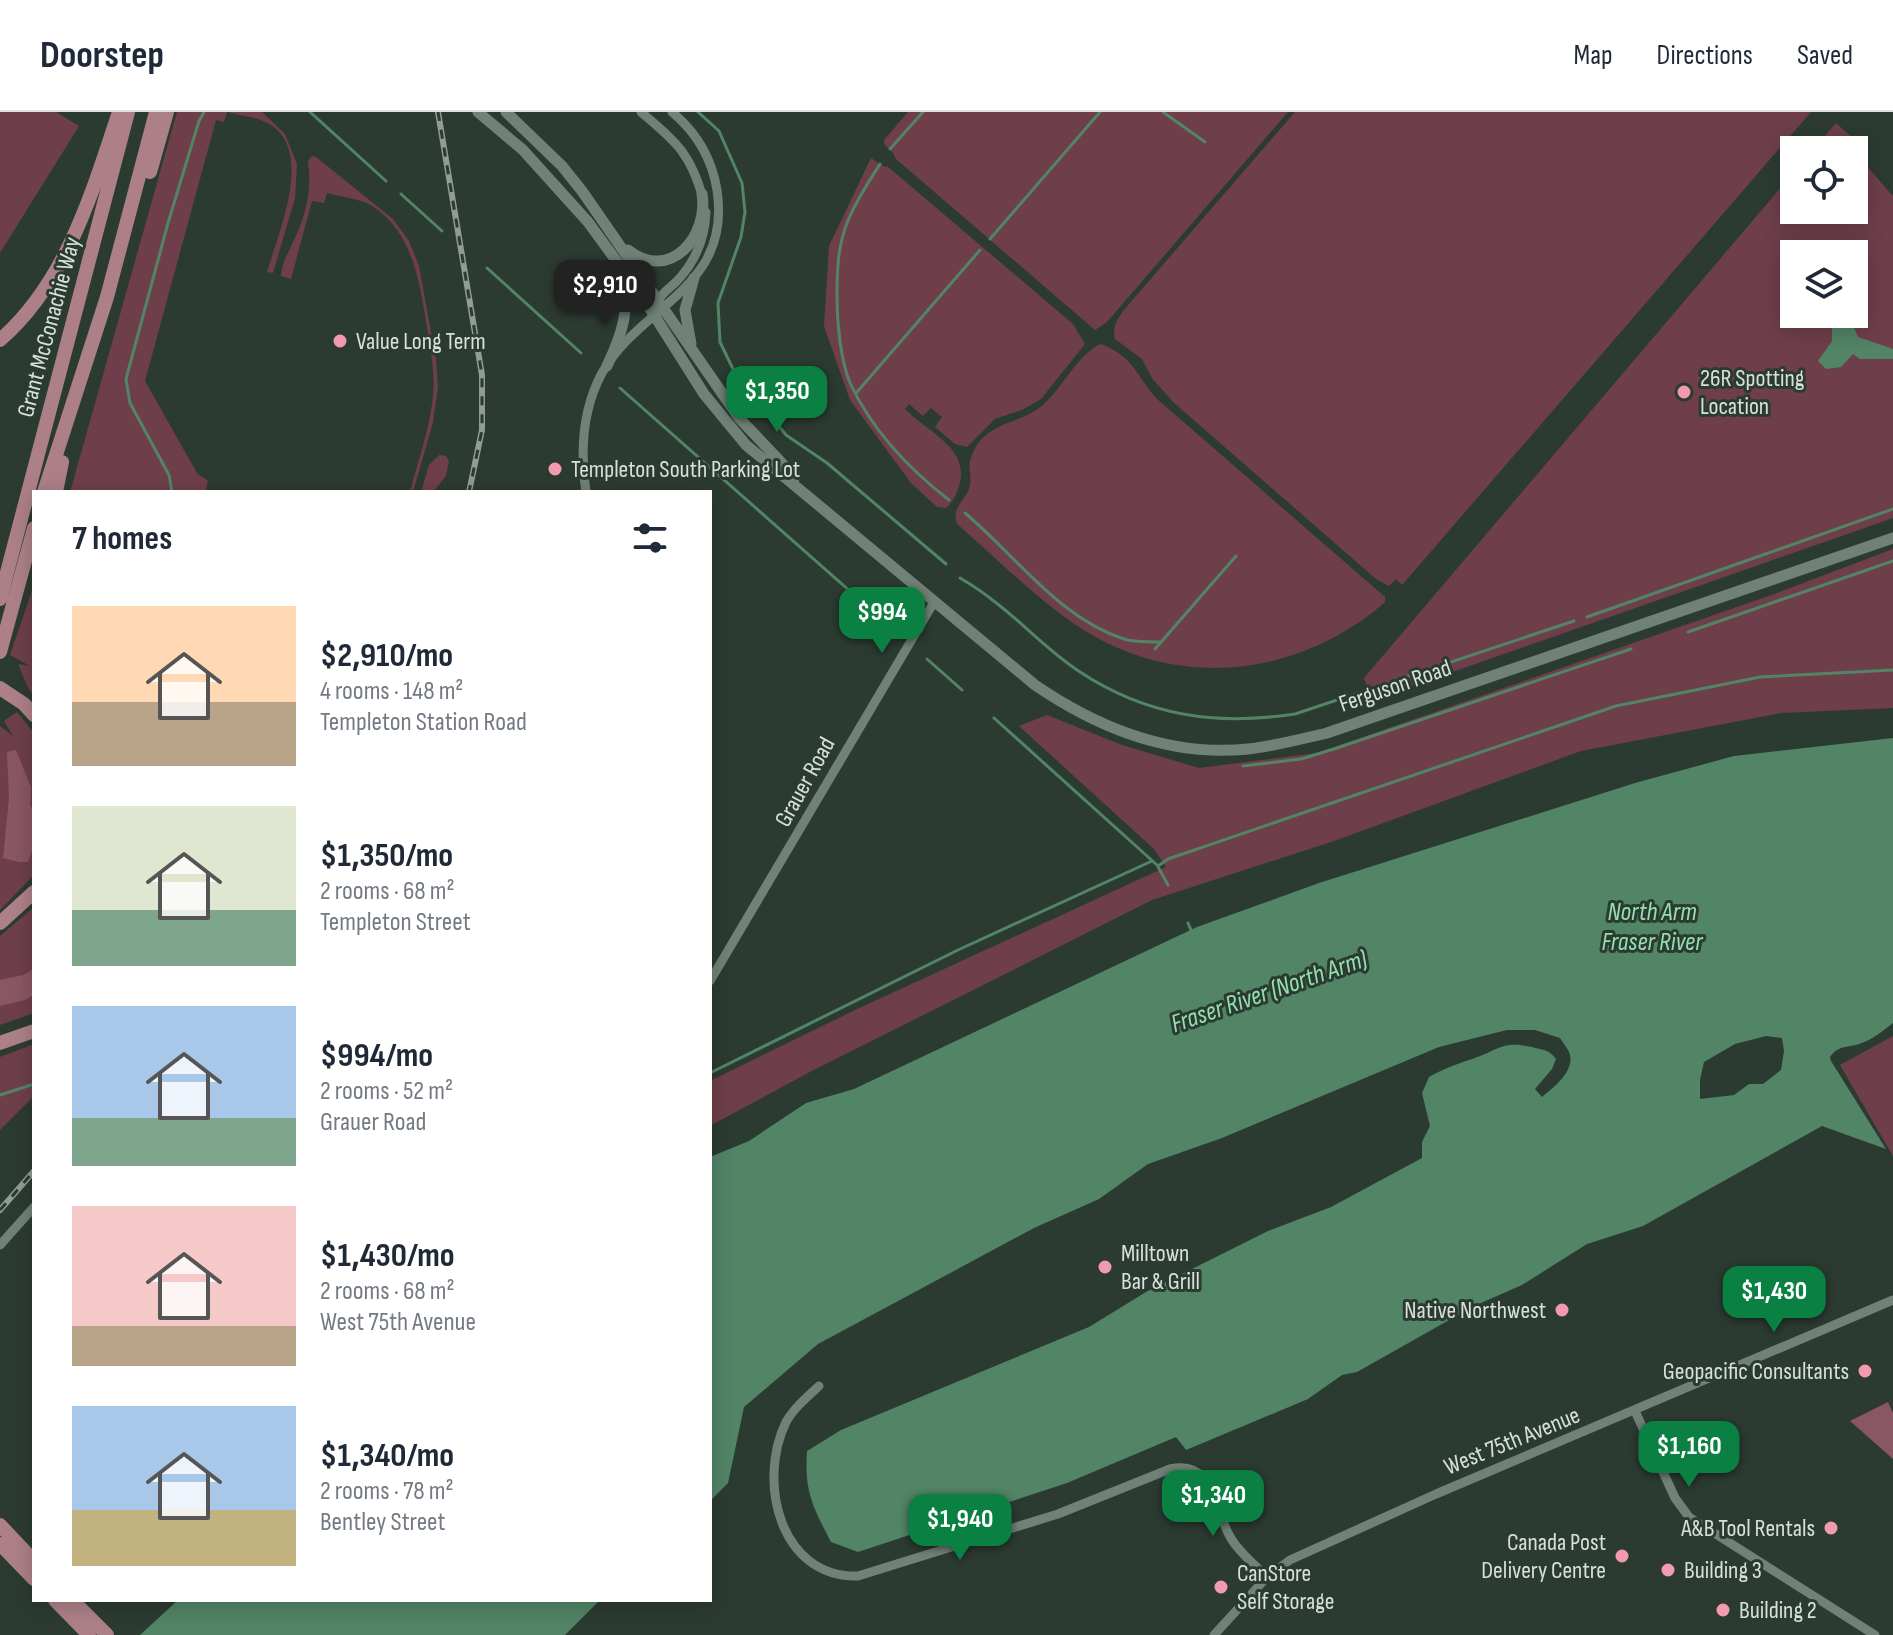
<!DOCTYPE html>
<html lang="en">
<head>
<meta charset="utf-8">
<style>
	:root { --surface:#fff; --page:#f6f6f7; --text:#1f2937; --muted:#747a83; --line:#e0e1e3; --accent:#0b8043 }
	body { margin:0; font-family:"Sofia Sans Condensed",sans-serif; background:var(--page); color:var(--text); height:100vh; display:flex; flex-direction:column; font-size:30px; white-space:nowrap }
	* { box-sizing:border-box; margin:0 }
	p { font-size:26px; color:var(--muted) }
	.icon { flex:none; width:44px; height:44px; fill:none; stroke:currentColor; stroke-width:2; stroke-linecap:round; stroke-linejoin:round }
	.map { position:relative; flex:1; overflow:hidden }
	.side { position:absolute; left:32px; top:378px; width:680px; height:1112px; display:flex; flex-direction:column; background:var(--surface); border-radius:0px; box-shadow:0 4px 20px #0003 }
	.side>* { flex:none }
	.controls { position:absolute; left:1780px; top:24px; display:grid; gap:16px }
	.controls a { display:grid; place-items:center; width:88px; height:88px; border-radius:0px; background:var(--surface); box-shadow:0 4px 20px #0003; font-size:40px }
	.price { position:absolute; translate:-50% -68px; padding:0 18px; border-radius:16px; background:var(--accent); color:#fff; font-size:26px; line-height:52px; filter:drop-shadow(0 2px 4px #0008) }
	.price::after { content:''; position:absolute; left:50%; top:48px; width:24px; height:18px; margin-left:-12px; background:inherit; clip-path:polygon(0 0,100% 0,50% 100%) }
	.price.on { background:#222; color:#fff }
	ul { padding:0; list-style:none }
	li { display:flex; align-items:center; gap:24px; height:200px; padding:0 40px }
	li span { display:grid; place-items:center; flex:none; width:224px; height:160px; border-radius:0px; color:#555 }
	li>.icon { margin-inline-start:auto }
	span .icon { width:96px; height:96px; fill:#fffc; stroke-width:1 }
	li b { font-size:34px }
	h2 { display:flex; justify-content:space-between; align-items:center; height:96px; padding:0 40px; font-size:34px }
	header { display:flex; align-items:center; gap:48px; box-sizing:border-box; height:112px; padding:0 40px; background:var(--surface); border-bottom:2px solid var(--line) }
	header strong { font-size:38px }
	nav { display:flex; gap:44px; margin-inline-start:auto; font-size:28px }
	.map>svg:first-child { display:block }
	.green { fill:#6e3f4b; fill-rule:evenodd }
	.forest { fill:#8a5663 }
	.water { fill:#528466; fill-rule:evenodd }
	.lines { fill:none; stroke-linecap:round; stroke-linejoin:round }
	.stream { stroke:#528466; stroke-width:3 }
	.minor { stroke:#708277; stroke-width:9 }
	.tertiary { stroke:#708277; stroke-width:11 }
	.primary { stroke:#ad8088; stroke-width:14 }
	.rail-casing { stroke:#909c95; stroke-width:6 }
	.rail { stroke:#2c3b32; stroke-width:3; stroke-dasharray:9; stroke-linecap:butt }
	.poi-dot { fill:#f29ab0; stroke:#2c3b32; stroke-width:3 }
	.labels { text-anchor:middle; dominant-baseline:central; stroke-width:6; stroke-linejoin:round; paint-order:stroke }
	.street-label { font-size:24px; fill:#d7e1db; stroke:#2c3b32 }
	.poi-label { font-size:24px; fill:#d7e1db; stroke:#2c3b32; text-anchor:start }
	.water-label { font-size:26px; font-style:italic; fill:#92e0b1; stroke:#2c3b32 }
</style>
</head>
<body>
<header>
<strong>Doorstep</strong>
<nav><a>Map</a><a>Directions</a><a>Saved</a></nav>
</header>
<div class="map">
<svg width="1893" height="1523" viewBox="0 0 1893 1523">
	<rect width="100%" height="100%" fill="#2c3b32"/>
	<path class="green" d="M0 0H56L79 14 0 141Z
		M177 0H227L224 10 216 8 145 269 197 361 208 369 205 380H70Z
		M228 0H262L285 22 297 52 295 86 273 161 267 160C278 122 314 41 271 13 260 5 241 4 228 0Z
		M908 0H1288L1107 210 1095 218 896 47 894 42 884 32V28Z
		M1295 0H1811L1402 473 1396 467 1389 474 1376 467 1173 290 1152 266 1142 247 1115 227C1112 215 1117 208 1123 199Z
		M1836 11 1867 39 1864 51 1893 84V406L1372 588 1364 566 1794 60V98H1854V38H1813ZM1794 142H1854V202H1794Z
		M312 44 316 45 393 107 409 129 419 154 436 248 438 275 433 310 413 380H410C418 349 430 316 433 284 435 261 431 239 427 216 420 172 414 123 374 95 362 87 341 85 327 81L324 91 312 89 291 167 281 164C282 150 289 140 294 128 306 103 312 78 308 49Z
		M871 46 885 55 887 54 1073 212 1085 232 1041 287 1022 298 995 307 967 335 955 332 935 315 942 305 931 296 923 304 909 292 905 297C927 320 971 336 959 374 956 383 953 390 946 396L937 395 911 371 850 288 824 214 829 134Z
		M1101 232C1136 246 1135 263 1157 287L1385 485V490C1304 561 1189 578 1094 524 1047 498 999 448 957 412 951 393 967 389 970 373 972 365 968 357 970 349 982 306 1022 315 1046 290 1062 275 1081 239 1101 232Z
		M439 343 446 344 449 349 446 364 433 380H421L429 353Z
		M1893 437V596L1781 601 1581 639 1334 729 1152 788 806 962 710 1014V969L855 898 1166 755 1154 737 1019 614 1047 603 1122 633 1199 656 1317 641 1777 481Z
		M34 473V583L29 578 18 552 30 554 10 543Z
		M17 600 34 621V763L0 798V614L13 624 4 609Z
		M34 795V901L0 913V824Z
		M1893 924V1044L1840 953Z
		M34 932V984L0 1018V945Z"/>
	<path class="forest" d="M16 638 31 675 30 693 34 701V734L28 750H19L3 746 9 686 7 640Z
		M34 857V883L25 888 0 894V868L23 863Z
		M1888 1290 1893 1301V1347L1850 1309Z"/>
	<path class="water" d="M1835 205 1850 206 1858 225 1893 237V247H1860L1853 242 1841 255 1826 257 1818 249 1832 229V208Z
		M1893 626V911C1883 919 1872 928 1859 932 1847 936 1838 933 1830 945L1831 949 1886 1037 1822 1014 1643 1114 1587 1132 1522 1173 1474 1194 1357 1260 1342 1263 1308 1287 1186 1338 1176 1325 1067 1371 858 1440 831 1430C813 1395 804 1380 807 1339L841 1318 1089 1215 1146 1180 1268 1119 1331 1095 1422 1046V1030L1430 1014 1422 981 1429 965C1443 957 1454 953 1469 948 1499 939 1501 927 1535 936 1546 938 1550 939 1556 947L1552 957 1535 977 1542 985C1553 976 1574 960 1570 943 1569 938 1563 931 1560 926L1535 918H1507L1439 935 1222 1026 1148 1052 1099 1087 1034 1116 818 1232 744 1295 728 1371 710 1389V1045L749 1029 806 991 854 977 1197 815 1319 771 1635 671 1734 644ZM1766 924 1782 926 1784 939 1781 958 1763 972H1749L1734 983 1700 987V968L1704 950 1735 932Z
		M178 1488H600L565 1523H140Z"/>
	<g class="lines">
		<path class="stream" d="M310 0 386 69
			M698 0 719 19 742 71 745 100 741 125 718 191 720 230 733 257 786 323 827 351 946 452
			M1163 0 1205 30
			M890 37 923 0
			M880 52C868 71 855 90 847 111 838 134 837 158 837 183 837 209 840 249 851 273 873 319 909 357 949 388
			M401 82 442 119
			M990 127 1100 0
			M487 156 581 241
			M620 276 894 518
			M857 280 980 138
			M172 380 169 363 130 291 126 267 168 111 199 9 204 0
			M965 401C1016 444 1059 506 1124 527 1136 531 1150 529 1161 530
			M960 466C972 473 984 481 995 490 1024 512 1049 540 1080 560 1147 604 1216 614 1295 602L1574 509
			M1587 505 1893 397
			M1688 520 1893 449
			M1155 537 1236 444
			M927 547 962 578
			M994 606 1157 753 1168 773
			M1243 654 1301 647 1334 637 1631 537
			M1158 754 1168 747 1616 594 1760 565 1893 558
			M1188 811 1191 818
			M710 961 958 838 1152 749
			M0 983 34 972"/>
		<path class="minor" d="M641 0C676 30 690 40 703 86
			M656 193C659 183 669 177 677 169 695 150 705 126 706 100
			M586 380C580 339 582 298 602 261 641 192 732 177 717 78 712 47 696 20 672 0
			M710 869 934 490
			M0 1133 34 1095
			M819 1274C807 1285 794 1296 786 1310 757 1370 780 1466 858 1464L1058 1402 1170 1357C1216 1347 1213 1399 1232 1428 1241 1442 1256 1454 1267 1465
			M1635 1299 1675 1386 1689 1405 1875 1523
			M1214 1523 1267 1465 1290 1448 1436 1382 1893 1188"/>
		<path class="tertiary" d="M478 0 523 38 588 110 642 184 704 282 746 333 1035 573C1098 616 1171 645 1248 637 1275 634 1301 627 1327 621L1893 426
			M506 0 562 54 582 79 740 307 795 365
			M628 138C670 171 709 124 702 82
			M691 232 685 198 694 166
			M607 254C624 218 628 201 625 161"/>
		<path class="primary" d="M150 60 167 0
			M0 228C66 171 92 81 119 0
			M44 380 107 185 156 0
			M56 380 62 350
			M0 487 128 0
			M0 540 34 416
			M0 576 24 592 34 603
			M0 811 34 780
			M0 931 34 919
			M0 1413 34 1449
			M0 1432 34 1467
			M55 1488 89 1523
			M72 1488 107 1523"/>
		<g class="rail-casing">
			<path id="rail" d="M438 0 482 263V318L469 380
				M0 1098 34 1059"/>
		</g>
		<use href="#rail" class="rail"/>
	</g>
	<g class="poi-dot">
		<circle cx="340" cy="229" r="8"/>
		<circle cx="1684" cy="280" r="8"/>
		<circle cx="555" cy="357" r="8"/>
		<circle cx="1105" cy="1155" r="8"/>
		<circle cx="1562" cy="1198" r="8"/>
		<circle cx="1865" cy="1259" r="8"/>
		<circle cx="1831" cy="1416" r="8"/>
		<circle cx="1622" cy="1444" r="8"/>
		<circle cx="1668" cy="1458" r="8"/>
		<circle cx="1221" cy="1475" r="8"/>
		<circle cx="1723" cy="1498" r="8"/>
	</g>
	<g class="labels">
		<g class="street-label">
			<text transform="translate(49 215) rotate(-75)">Grant McConachie Way</text>
			<text transform="translate(1395 574) rotate(-19)">Ferguson Road</text>
			<text transform="translate(805 670) rotate(-61)">Grauer Road</text>
			<text transform="translate(1512 1329) rotate(-22)">West 75th Avenue</text>
		</g>
		<g class="poi-label">
			<text x="356" y="229">Value Long Term</text>
			<text x="1700" y="266">26R Spotting<tspan x="1700" dy="28">Location</tspan></text>
			<text x="571" y="357">Templeton South Parking Lot</text>
			<text x="1121" y="1141">Milltown<tspan x="1121" dy="28">Bar &amp; Grill</tspan></text>
			<text x="1546" y="1198" text-anchor="end">Native Northwest</text>
			<text x="1849" y="1259" text-anchor="end">Geopacific Consultants</text>
			<text x="1815" y="1416" text-anchor="end">A&amp;B Tool Rentals</text>
			<text x="1606" y="1430" text-anchor="end">Canada Post<tspan x="1606" dy="28">Delivery Centre</tspan></text>
			<text x="1684" y="1458">Building 3</text>
			<text x="1237" y="1461">CanStore<tspan x="1237" dy="28">Self Storage</tspan></text>
			<text x="1739" y="1498">Building 2</text>
		</g>
		<g class="water-label">
			<text x="1652" y="800">North Arm<tspan x="1652" dy="30">Fraser River</tspan></text>
			<text transform="translate(1269 880) rotate(-19)">Fraser River (North Arm)</text>
		</g>
	</g>
</svg>
<div class="controls">
<a><svg class="icon" aria-label="locate" viewBox="0 0 24 24"><circle cx="12" cy="12" r="6"/><path d="M12 2v4M12 18v4M2 12h4M18 12h4"/></svg></a>
<a><svg class="icon" aria-label="layers" viewBox="0 0 24 24"><path d="M12 4l9 5-9 5-9-5zM3 14l9 5 9-5"/></svg></a>
</div>
<b class="price on" style="left:605px;top:216px">$2,910</b>
<b class="price" style="left:777px;top:322px">$1,350</b>
<b class="price" style="left:882px;top:543px">$994</b>
<b class="price" style="left:1774px;top:1222px">$1,430</b>
<b class="price" style="left:1689px;top:1377px">$1,160</b>
<b class="price" style="left:1213px;top:1426px">$1,340</b>
<b class="price" style="left:960px;top:1450px">$1,940</b>
<section class="side">
<h2>7 homes<svg class="icon" aria-label="filters" viewBox="0 0 24 24"><path d="M4 7h16M4 17h16"/><circle cx="9" cy="7" r="2"/><circle cx="15" cy="17" r="2"/></svg></h2>
<ul>
<li><span style="background:linear-gradient(#ffd9b3 60%,#b9a48a 0)"><svg class="icon" aria-label="home" viewBox="0 0 24 24"><path d="M3 11l9-7 9 7M6 9v11h12V9"/></svg></span><div><b>$2,910/mo</b><p>4 rooms · 148 m²</p><p>Templeton Station Road</p></div></li>
<li><span style="background:linear-gradient(#dfe7d0 65%,#7fa58c 0)"><svg class="icon" aria-label="home" viewBox="0 0 24 24"><path d="M3 11l9-7 9 7M6 9v11h12V9"/></svg></span><div><b>$1,350/mo</b><p>2 rooms · 68 m²</p><p>Templeton Street</p></div></li>
<li><span style="background:linear-gradient(#a9c7e8 70%,#7fa58c 0)"><svg class="icon" aria-label="home" viewBox="0 0 24 24"><path d="M3 11l9-7 9 7M6 9v11h12V9"/></svg></span><div><b>$994/mo</b><p>2 rooms · 52 m²</p><p>Grauer Road</p></div></li>
<li><span style="background:linear-gradient(#f6c9c9 75%,#b9a48a 0)"><svg class="icon" aria-label="home" viewBox="0 0 24 24"><path d="M3 11l9-7 9 7M6 9v11h12V9"/></svg></span><div><b>$1,430/mo</b><p>2 rooms · 68 m²</p><p>West 75th Avenue</p></div></li>
<li><span style="background:linear-gradient(#a9c7e8 65%,#c2b280 0)"><svg class="icon" aria-label="home" viewBox="0 0 24 24"><path d="M3 11l9-7 9 7M6 9v11h12V9"/></svg></span><div><b>$1,340/mo</b><p>2 rooms · 78 m²</p><p>Bentley Street</p></div></li>
</ul>
</section>
</div>
</body>
</html>
